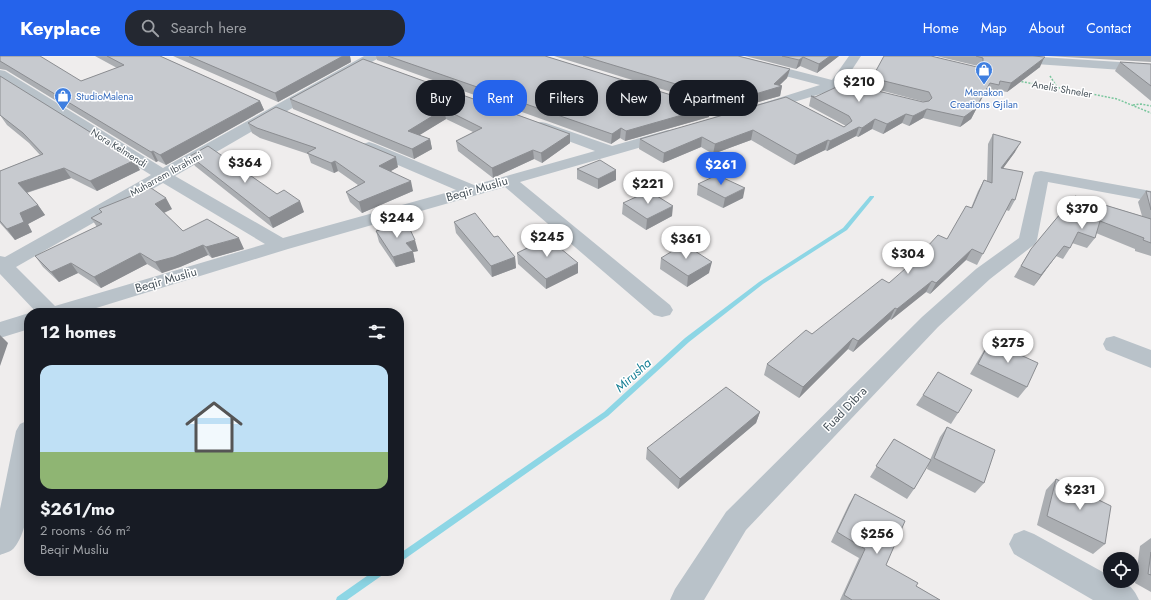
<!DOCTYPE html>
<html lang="en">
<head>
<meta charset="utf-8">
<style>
	:root { --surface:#171b24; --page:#242831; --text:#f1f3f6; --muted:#9ea1a6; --accent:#2563eb }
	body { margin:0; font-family:Jost,sans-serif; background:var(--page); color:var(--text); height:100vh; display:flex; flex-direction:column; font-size:15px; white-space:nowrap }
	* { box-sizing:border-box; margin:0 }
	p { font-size:13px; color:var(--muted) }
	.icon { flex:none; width:22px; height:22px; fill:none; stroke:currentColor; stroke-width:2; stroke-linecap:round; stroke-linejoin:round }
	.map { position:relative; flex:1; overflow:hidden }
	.drawer { position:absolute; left:24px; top:252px; width:380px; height:268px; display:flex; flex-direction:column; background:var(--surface); border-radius:16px; box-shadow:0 2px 10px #0003 }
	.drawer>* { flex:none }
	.banner { position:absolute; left:416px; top:24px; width:380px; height:36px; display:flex; gap:8px }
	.tools { position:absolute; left:1103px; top:496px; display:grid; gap:8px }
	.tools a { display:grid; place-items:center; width:36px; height:36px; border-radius:50%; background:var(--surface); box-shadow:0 2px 10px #0003; font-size:20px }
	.price { position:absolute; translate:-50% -34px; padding:0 9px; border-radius:14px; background:#fff; color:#222; font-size:13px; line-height:26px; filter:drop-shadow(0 1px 2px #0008) }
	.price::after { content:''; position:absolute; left:50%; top:24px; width:12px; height:9px; margin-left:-6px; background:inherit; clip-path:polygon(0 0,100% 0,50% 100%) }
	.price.current { background:var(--accent); color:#fff }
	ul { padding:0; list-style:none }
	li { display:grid; align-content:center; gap:8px; height:212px; padding:0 16px }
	li span { display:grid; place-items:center; height:124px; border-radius:12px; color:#555 }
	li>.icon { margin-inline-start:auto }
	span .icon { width:72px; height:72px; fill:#fffc; stroke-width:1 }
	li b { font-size:17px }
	h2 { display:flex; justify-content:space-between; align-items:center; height:48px; padding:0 16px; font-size:17px }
	.tag { padding:0 14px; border-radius:16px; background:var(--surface); box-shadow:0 2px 10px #0003; font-size:14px; line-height:36px }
	.tag.current { background:var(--accent); color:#fff }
	header { display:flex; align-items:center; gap:24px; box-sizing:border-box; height:56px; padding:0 20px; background:var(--accent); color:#fff }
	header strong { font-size:19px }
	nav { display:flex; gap:22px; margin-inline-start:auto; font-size:14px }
	.search { width:280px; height:36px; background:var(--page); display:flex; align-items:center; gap:10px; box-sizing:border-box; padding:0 14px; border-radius:16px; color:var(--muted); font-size:15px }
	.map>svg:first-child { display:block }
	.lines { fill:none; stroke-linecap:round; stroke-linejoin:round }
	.stream { fill:#8dd6e5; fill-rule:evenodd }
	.path { stroke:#78c69c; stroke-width:1.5; stroke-dasharray:2 1.5; stroke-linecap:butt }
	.minor { fill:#b9c2c9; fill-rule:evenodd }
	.path-bridge { stroke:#78c69c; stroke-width:1.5; stroke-dasharray:2 1.5; stroke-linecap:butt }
	.wall { fill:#abaeb2 }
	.shaded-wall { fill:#8b8d91 }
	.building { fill:#c7cacf; stroke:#8b8d91 }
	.labels { text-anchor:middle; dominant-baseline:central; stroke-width:3; stroke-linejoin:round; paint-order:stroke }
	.far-street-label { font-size:10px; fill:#465159; stroke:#fff }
	.far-shop-label { font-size:10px; fill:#366cbe; stroke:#fff }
	.street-label { font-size:12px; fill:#465159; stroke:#fff }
	.water-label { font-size:13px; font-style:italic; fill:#167f95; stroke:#fff }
</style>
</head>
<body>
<header>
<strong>Keyplace</strong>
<div class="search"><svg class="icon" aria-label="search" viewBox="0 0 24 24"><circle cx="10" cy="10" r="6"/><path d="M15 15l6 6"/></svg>Search here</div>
<nav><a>Home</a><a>Map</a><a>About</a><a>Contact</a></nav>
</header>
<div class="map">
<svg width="1151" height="544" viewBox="0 0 1151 544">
	<rect width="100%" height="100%" fill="#efeded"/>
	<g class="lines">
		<path class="stream" d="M870 140H874V141L847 174 763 228 689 286 608 360 399 507V498L604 356 685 282 759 226 843 172Z
			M374 515H385L384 518 347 544H336L337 541Z"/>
		<path class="path" d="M1050 20 1057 31
			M1018 25 1051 31
			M1067 33 1117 43 1151 57
			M1133 49 1141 48 1151 50"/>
		<path class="minor" d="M364 0H379L377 3 175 120 283 182 456 134 363 94 361 91 363 88 369 86 375 88 474 129 595 95 536 73 534 70 536 67 541 66 546 67 612 90 668 74 673 76 676 79 673 82 520 126 670 249 673 254 670 259 662 261 654 259 505 131 288 193 80 257H37L0 218V200L5 201 151 119 0 24V14L5 15 163 112ZM163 127 265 188 55 250 16 211Z
			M718 0H739L832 24 849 0H861L840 32 761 56 756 55 754 52 756 49 820 29 720 3Z
			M1025 0 1151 8V16L1021 7 1019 4 1021 1Z
			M680 41 735 58 737 61 735 64 730 65 675 48 673 45 675 42Z
			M1041 115 1151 135V145L1048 126 1037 184 1035 188 990 223 938 271 746 474 704 544H670L675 533 726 456 922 261 976 213 1019 182 1033 120 1035 116Z
			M29 257V273L0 282V266Z
			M1114 280 1151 294V312L1106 294 1103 288 1106 282Z
			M29 364C29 399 36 465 14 492 11 496 4 497 0 499V453L16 375 20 368Z
			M1024 474 1034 478 1110 520V525C1126 525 1133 530 1139 544H1093L1014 498 1009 488 1014 478Z"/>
		<path class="path-bridge" d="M1051 31 1067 33"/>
	</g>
	<path class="wall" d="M0 0 81 25 117 12 95 0H160L260 45 264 54 166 109 158 105 156 106 6 14 0 13Z
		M173 0H350L351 6 278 46Z
		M376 0H545L710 51 709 61 625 85 620 82 611 88 377 4Z
		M554 0H738L790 13 787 22 779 29 782 30 780 40 730 54Z
		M745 0H839L817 17 800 10 796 13Z
		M936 0H1033L1040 11 1007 36 996 34 994 38 985 36 971 63 960 71 923 62 909 70 902 67 883 78 872 73 858 81 856 80 827 95 825 94 794 109 751 84 713 98 701 91 663 107 639 93 640 83 786 41 844 71 846 70 809 50 811 40 815 41 925 46 868 31 872 22 978 10Z
		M1048 0H1151V6Z
		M363 3 570 78V87L542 107 534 103 493 122 458 95 456 85 473 76 446 63 419 79 430 83 432 93 414 103 293 53 290 43Z
		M1120 6 1151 8V45L1115 15Z
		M0 59 140 114 97 135 71 122 27 137 38 149 45 159 28 168 32 176 15 184 0 167V115L40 99 29 87 7 69Z
		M248 67 398 111 391 115 413 135 362 157 350 146 346 136 358 129 338 115 334 117 311 107 308 98 260 82 252 77Z
		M993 78 1015 96 1003 112 1015 144 1009 155 1006 154 977 209 966 204 930 238 926 236 891 264 890 263 853 296 848 293 799 342 764 319 767 308 889 227 947 183 971 152 978 135 984 124 987 125 988 88Z
		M190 100 277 138 304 156 273 172 195 110Z
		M577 113 616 114V124L598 133 577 123Z
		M698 128 743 142 723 152 697 139Z
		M1146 135 1151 136V200L1135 195V193L1096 177 1095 182 1087 192 1072 187 1070 192 1063 203 1056 200 1034 230 1014 221 1031 193 1075 140 1142 160 1138 146Z
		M623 147 672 160 646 174 622 158Z
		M99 153H172L164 157 183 175 244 193 212 202 208 199 180 211 162 217 147 208 101 232 78 217 59 226 43 211 35 200 97 171 91 162 101 157Z
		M454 166 494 181 515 201 516 212 492 221 456 177Z
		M376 175 418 195 413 196 415 206 396 211 379 186Z
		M517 197 578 217 546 233 518 208Z
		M661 202 709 217 687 231 660 213Z
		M990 285 1027 331 1018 342 970 318 983 296Z
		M923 339 958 357 951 368 916 349Z
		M760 356 756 367 678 433 646 403 647 392Z
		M947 371 984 427 975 437 927 413 928 409 914 433 907 443 870 421 894 383 930 404 940 381Z
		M1056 423 1105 488 1093 498 1037 469 1046 434Z
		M855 438 886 509 916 530 940 544H840L859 502 831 486 849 448Z
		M1151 482V536L1135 527 1140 490Z"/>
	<path class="shaded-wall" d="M343 0H350L351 6 278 46 275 37Z
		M830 0H839L817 17 819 8Z
		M803 1 800 10 796 13 799 4Z
		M1044 2 1040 11 1007 36 1011 27Z
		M790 13 787 22 777 32 782 30 780 40 730 54 732 45 774 28Z
		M990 27 971 63 960 71 964 61Z
		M260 45 264 54 166 109 160 99Z
		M710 51 709 61 625 85 626 75Z
		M444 53 446 63 410 85 408 75Z
		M927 53 923 62 909 70 913 60Z
		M906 58 902 67 883 78 887 68Z
		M875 63 872 73 858 81 862 72Z
		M859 71 856 80 827 95 830 85Z
		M621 72 620 82 611 88 612 78Z
		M753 74 751 84 713 98 715 88Z
		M570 78V87L542 107 541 97Z
		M702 81 701 91 663 107 664 97Z
		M430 83 432 93 414 103 412 93Z
		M828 84 825 94 794 109 797 99Z
		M1021 86 1015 96 996 122 1001 112Z
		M533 94 534 103 493 122 492 112Z
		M153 95 158 105 156 106 151 96Z
		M396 101 398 111 382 120 379 110Z
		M135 104 140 114 97 135 90 125Z
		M335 105 338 115 334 117 331 107Z
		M64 112 71 122 25 137 18 127Z
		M616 114V124L598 133V123Z
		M411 125 413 135 362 157 359 146Z
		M745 132 743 142 723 152 725 142Z
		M166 142 172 153 161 158 155 148Z
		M300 145 304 156 273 172 269 162Z
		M38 149 45 159 28 168 32 176 15 184 7 173 20 157Z
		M673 150 672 160 646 174 647 163Z
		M239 182 244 193 212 202 206 191Z
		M415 184 418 195 413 196 415 206 396 211 393 201 406 187Z
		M203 189 208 199 180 211 162 217 155 206Z
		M1064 190 1056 200 1034 230 1041 219Z
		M972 193 966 204 930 238 936 227Z
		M140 197 147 208 101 232 94 221Z
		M515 201 516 212 492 221 491 210Z
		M712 206 709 217 687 231 688 220Z
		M71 207 78 217 59 226 51 216Z
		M578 207V217L546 233V223Z
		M932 225 926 236 891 264 897 253Z
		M895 252 890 263 853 296 858 285Z
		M0 279 8 287 0 310Z
		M853 282 848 293 799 342 803 331Z
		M760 356 756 367 678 433 680 423Z"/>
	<path class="building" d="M0 0H40L81 25 124 9 107 0H160L260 45 160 99 153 95 151 96 0 5Z
		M189 0H343L275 37Z
		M388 0H545L710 51 626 75 621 72 612 78Z
		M583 0H738L790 13 774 28 782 30 732 45Z
		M782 0H830L819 8 803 1 799 4Z
		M884 0H931L977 11 983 9V2L976 0H1033L1045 1 1044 2 1011 27 1000 25 999 29 990 27 975 53 964 61 927 53 913 60 906 58 887 68 875 63 862 72 859 71 830 85 828 84 797 99 753 74 715 88 702 81 664 97 640 83 786 41 844 71 852 65 849 60 811 40 815 41 845 27 923 46 929 45 932 42 929 36 872 22Z
		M363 3 570 78 541 97 533 94 492 112 456 85 482 72 444 53 408 75 430 83 412 93 290 43Z
		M1120 6 1151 8V30Z
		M0 20 135 104 90 125 64 112 18 127 38 149 20 157 24 166 7 173 0 165V115L43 98 23 77 0 59Z
		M276 51 396 101 379 110 411 125 359 146 346 136 365 126 335 105 331 107 307 97 316 92 257 72 248 67Z
		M993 78 1021 86 1001 112 1023 116 1015 144 1012 143 983 198 972 193 936 227 932 225 897 253 895 252 858 285 853 282 803 331 767 308 806 274 812 278 882 223 889 227 914 205 938 179 947 183 966 150 972 152 984 124 992 127Z
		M208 90 277 138 284 134 300 145 269 162 190 100Z
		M600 104 616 114 598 123 577 113Z
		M717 119 745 132 725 142 698 128Z
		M151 132 166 142 155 148 183 175 207 163 239 182 206 191 203 189 174 201 155 206 140 197 94 221 71 207 51 216 35 200 102 168 91 162 102 156 99 153Z
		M649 135 673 150 647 163 623 147Z
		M1146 135 1151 136V154Z
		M1075 140 1151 163V187L1143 184 1144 182 1100 165 1095 182 1078 176 1070 192 1064 190 1041 219 1021 210 1031 193Z
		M475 157 494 181 498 180 515 201 491 210 454 166Z
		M406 165 415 184 406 187 413 195 393 201 376 175Z
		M548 182 578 207 546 223 517 197Z
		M684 188 712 206 688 220 661 202Z
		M990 285 1038 307 1027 331 978 308Z
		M938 316 972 334 958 357 923 339Z
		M726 331 760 356 680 423 647 392Z
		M947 371 995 394 984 427 934 402Z
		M894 383 931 404 914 433 876 410Z
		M1056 423 1111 450 1105 488 1047 460Z
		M855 438 905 465 886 509 918 527 916 530 940 544H852L844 539 865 493 837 476Z
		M1151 496V519L1148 518Z"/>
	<defs>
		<g id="shop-pin" transform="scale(0.9)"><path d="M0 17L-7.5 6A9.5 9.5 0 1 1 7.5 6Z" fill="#3f7fe0" stroke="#fff"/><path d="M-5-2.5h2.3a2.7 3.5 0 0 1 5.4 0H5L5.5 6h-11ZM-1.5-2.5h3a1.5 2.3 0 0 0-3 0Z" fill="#fff"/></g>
	</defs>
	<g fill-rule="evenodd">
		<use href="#shop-pin" x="984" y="14"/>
		<use href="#shop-pin" x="63" y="40"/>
	</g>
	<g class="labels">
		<g class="far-street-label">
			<text transform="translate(1062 33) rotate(10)">Anelis Shneler</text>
			<text transform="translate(119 92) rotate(32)">Nora Kelmendi</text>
			<text transform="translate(166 118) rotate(-29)">Muharrem Ibrahimi</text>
		</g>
		<g class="far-shop-label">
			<text x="984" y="36">Menakon<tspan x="984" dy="12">Creations Gjilan</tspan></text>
			<text x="76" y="40" text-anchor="start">StudioMalena</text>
		</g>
		<g class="street-label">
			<text transform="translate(477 133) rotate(-16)">Beqir Musliu</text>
			<text transform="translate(166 224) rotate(-16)">Beqir Musliu</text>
			<text transform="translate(845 353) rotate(-46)">Fuad Dibra</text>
		</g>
		<g class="water-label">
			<text transform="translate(633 319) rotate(-42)">Mirusha</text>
		</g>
	</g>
</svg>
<div class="tools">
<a><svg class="icon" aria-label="locate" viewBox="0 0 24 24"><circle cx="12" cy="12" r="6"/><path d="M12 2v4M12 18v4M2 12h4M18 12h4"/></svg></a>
</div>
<b class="price" style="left:859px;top:47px">$210</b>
<b class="price" style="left:245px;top:128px">$364</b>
<b class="price current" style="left:721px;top:130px">$261</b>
<b class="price" style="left:648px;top:149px">$221</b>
<b class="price" style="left:1082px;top:174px">$370</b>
<b class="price" style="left:397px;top:183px">$244</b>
<b class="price" style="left:547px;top:202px">$245</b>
<b class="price" style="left:686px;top:204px">$361</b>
<b class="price" style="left:908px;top:219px">$304</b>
<b class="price" style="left:1008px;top:308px">$275</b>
<b class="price" style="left:1080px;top:455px">$231</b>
<b class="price" style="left:877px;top:499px">$256</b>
<div class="banner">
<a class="tag">Buy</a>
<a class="tag current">Rent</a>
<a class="tag">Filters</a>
<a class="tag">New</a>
<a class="tag">Apartment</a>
</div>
<section class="drawer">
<h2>12 homes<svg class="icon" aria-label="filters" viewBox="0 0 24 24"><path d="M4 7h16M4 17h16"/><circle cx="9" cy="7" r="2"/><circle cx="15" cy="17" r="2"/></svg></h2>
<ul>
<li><span style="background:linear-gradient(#bfe0f5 70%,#8fb573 0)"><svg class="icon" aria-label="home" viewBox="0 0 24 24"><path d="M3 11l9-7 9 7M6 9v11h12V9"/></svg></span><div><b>$261/mo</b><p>2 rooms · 66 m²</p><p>Beqir Musliu</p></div></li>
</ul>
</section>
</div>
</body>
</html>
